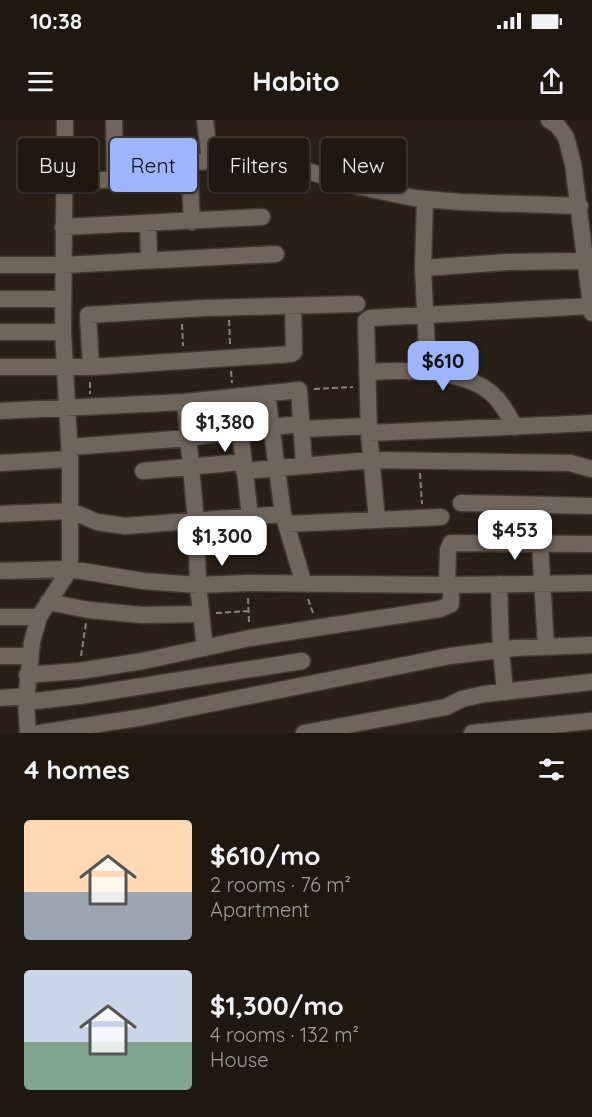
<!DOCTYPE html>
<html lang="en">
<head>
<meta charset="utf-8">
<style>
	:root { --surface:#1e1811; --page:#26211a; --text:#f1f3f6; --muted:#a1a09f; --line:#3c3731; --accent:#9eb4fd }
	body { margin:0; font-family:Quicksand,sans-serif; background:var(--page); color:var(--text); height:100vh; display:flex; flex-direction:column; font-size:22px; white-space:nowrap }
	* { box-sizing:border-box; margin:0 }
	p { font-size:20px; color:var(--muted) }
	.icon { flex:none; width:33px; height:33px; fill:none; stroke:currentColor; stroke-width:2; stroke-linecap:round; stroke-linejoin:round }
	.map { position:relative; height:613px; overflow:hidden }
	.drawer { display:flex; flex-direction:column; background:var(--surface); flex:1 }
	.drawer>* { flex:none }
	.hud { position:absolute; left:18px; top:18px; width:556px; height:54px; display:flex; gap:12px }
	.price { position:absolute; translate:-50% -51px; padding:0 14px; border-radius:12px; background:#fff; color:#222; font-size:20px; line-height:39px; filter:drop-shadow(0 2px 3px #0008) }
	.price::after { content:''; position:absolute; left:50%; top:36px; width:18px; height:14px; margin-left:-9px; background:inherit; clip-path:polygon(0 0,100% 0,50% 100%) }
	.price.active { background:var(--accent); color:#111 }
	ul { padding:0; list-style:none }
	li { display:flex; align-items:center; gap:18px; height:150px; padding:0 24px }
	li span { display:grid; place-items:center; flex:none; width:168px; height:120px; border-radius:6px; color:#555 }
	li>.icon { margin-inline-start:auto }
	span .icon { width:72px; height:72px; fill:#fffc; stroke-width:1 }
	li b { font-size:26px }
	h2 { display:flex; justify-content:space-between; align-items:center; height:72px; padding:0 24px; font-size:26px }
	.chip { padding:0 21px; border-radius:6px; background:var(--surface); box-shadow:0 2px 4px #0004,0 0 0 2px var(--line); font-size:21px; line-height:54px }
	.chip.active { background:var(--accent); color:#111 }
	.status { display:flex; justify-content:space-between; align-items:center; height:42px; padding:0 30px; background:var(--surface); direction:ltr }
	.status svg { height:16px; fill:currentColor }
	header { display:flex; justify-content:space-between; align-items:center; height:78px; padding:0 24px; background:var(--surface); font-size:27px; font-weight:700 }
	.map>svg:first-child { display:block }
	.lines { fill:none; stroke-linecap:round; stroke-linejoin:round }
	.minor-casing { stroke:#413a33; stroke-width:19 }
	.path { stroke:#878179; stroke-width:2; stroke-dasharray:6 3; stroke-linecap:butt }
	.minor { stroke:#6f655b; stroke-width:16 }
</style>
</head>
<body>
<div class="status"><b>10:38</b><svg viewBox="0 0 49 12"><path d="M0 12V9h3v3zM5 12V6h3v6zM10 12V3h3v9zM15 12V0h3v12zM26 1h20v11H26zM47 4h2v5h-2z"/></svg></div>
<header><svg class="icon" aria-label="menu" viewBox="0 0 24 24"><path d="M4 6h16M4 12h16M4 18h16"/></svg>Habito<svg class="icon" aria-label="share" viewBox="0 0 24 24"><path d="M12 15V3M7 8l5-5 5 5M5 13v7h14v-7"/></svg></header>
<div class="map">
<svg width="592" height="613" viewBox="0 0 592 613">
	<rect width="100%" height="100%" fill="#282017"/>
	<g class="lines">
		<g class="minor-casing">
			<path id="minor" d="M114 0 115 59
				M205 0 210 41
				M549 0 557 5 566 17 573 44 592 193
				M189 43 192 102
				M63 63 115 59 127 49 136 46 210 41H264L298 48 356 66 414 78 461 82 580 86
				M425 79 423 148 428 252
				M148 103 149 140
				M63 107 262 97
				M0 145H63L276 134
				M423 148 507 142 585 141
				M0 179H63
				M0 212H63
				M0 247H91L291 234 294 232 293 186
				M91 247 88 195 204 188 357 184
				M368 252C403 250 462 248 491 273 502 282 508 295 515 307
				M267 274 283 394 304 464
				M185 282 196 401 198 465 205 528
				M0 291 185 282 299 270 304 345
				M302 309 369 306
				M240 310 250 396
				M369 313 592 303
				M70 327 189 318 240 310 301 304
				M0 343 70 339
				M143 351 243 342
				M244 351 372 340 570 343 592 349
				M461 383 592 386
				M0 394 71 391 97 402 125 406 283 394
				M377 400 369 313 366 201 370 198 591 186
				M287 404 441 397
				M540 424 546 527
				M0 451 70 449 143 461 198 465 248 463 447 465 592 463
				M499 464 501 530 505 572
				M447 465 448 430 451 423 592 424
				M48 482 89 490 142 495 200 494
				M0 497H39
				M0 536H30
				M27 555 79 551 143 541 250 518 440 489 451 484V465
				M0 578 26 576
				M26 582 79 576 302 541
				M28 613 26 582 32 522 39 497 70 449V339L63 212 65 0
				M40 613 144 597 450 536 515 528 592 525
				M304 613 446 587 462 579 484 574 592 562
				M472 613 592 601"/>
		</g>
		<path class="path" d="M229 200 230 224
			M182 204 183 226
			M231 251 232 263
			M90 262V274
			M314 269 353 267
			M420 353 422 384
			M212 432 253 433
			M248 478 249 502
			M308 479 313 493
			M216 493 249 491
			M81 536 86 503"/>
		<use href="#minor" class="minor"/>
	</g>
</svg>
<b class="price active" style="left:443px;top:272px">$610</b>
<b class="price" style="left:225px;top:333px">$1,380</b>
<b class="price" style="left:515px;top:441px">$453</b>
<b class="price" style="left:222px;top:447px">$1,300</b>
<div class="hud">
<a class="chip">Buy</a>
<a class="chip active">Rent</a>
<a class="chip">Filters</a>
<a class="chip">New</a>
</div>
</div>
<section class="drawer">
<h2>4 homes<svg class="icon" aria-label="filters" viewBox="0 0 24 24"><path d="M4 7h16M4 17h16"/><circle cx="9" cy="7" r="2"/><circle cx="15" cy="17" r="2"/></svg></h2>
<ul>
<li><span style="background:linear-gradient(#ffd9b3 60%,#9aa5b1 0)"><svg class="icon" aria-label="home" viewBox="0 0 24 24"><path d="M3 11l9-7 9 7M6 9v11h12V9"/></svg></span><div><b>$610/mo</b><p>2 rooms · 76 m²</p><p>Apartment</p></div></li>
<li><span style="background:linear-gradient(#c9d6e8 60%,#7fa58c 0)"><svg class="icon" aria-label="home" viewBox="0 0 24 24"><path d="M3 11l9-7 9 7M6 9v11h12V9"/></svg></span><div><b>$1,300/mo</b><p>4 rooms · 132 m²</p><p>House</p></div></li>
</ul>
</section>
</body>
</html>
